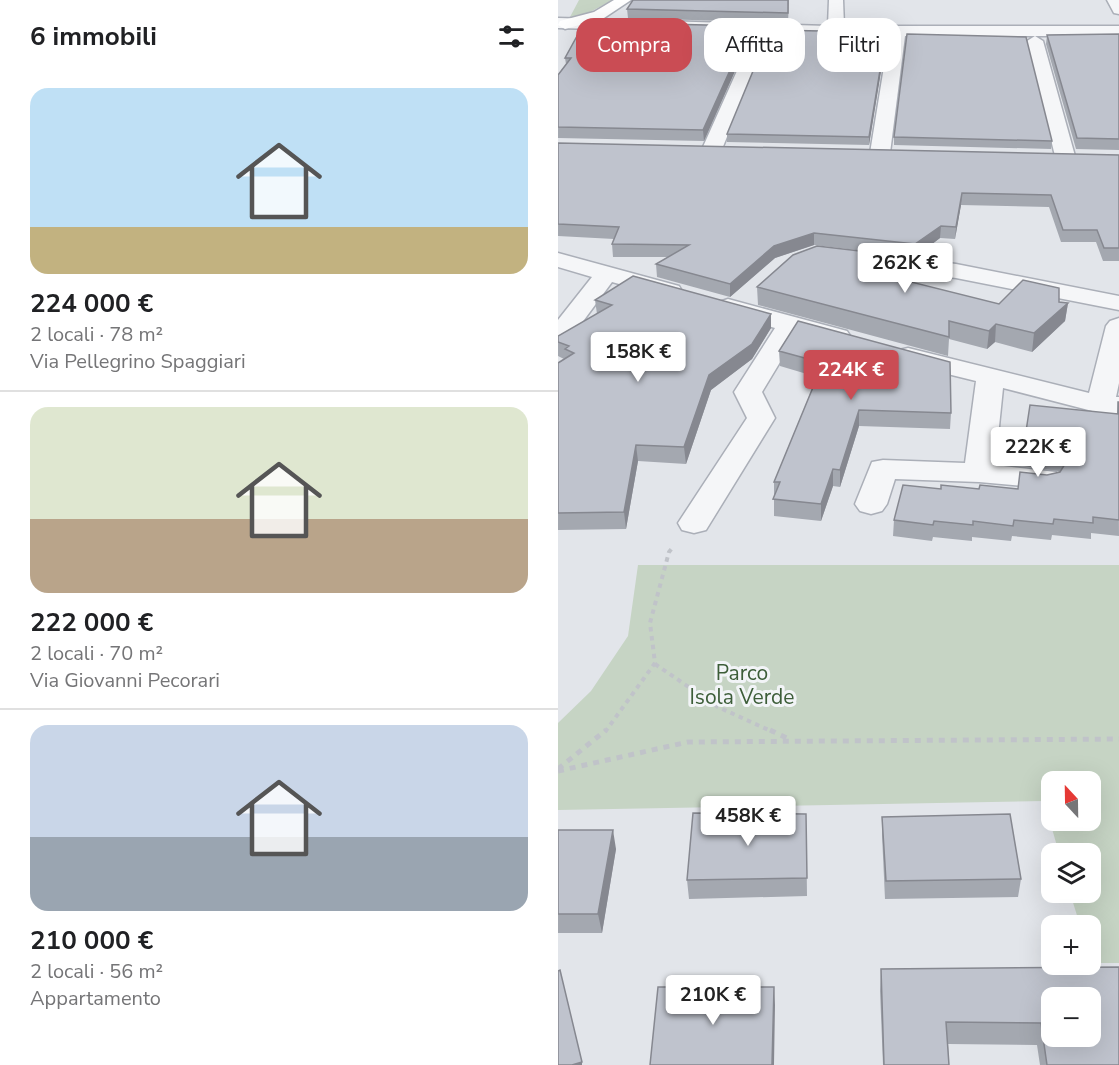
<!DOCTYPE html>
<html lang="it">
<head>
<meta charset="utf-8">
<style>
	:root { --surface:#fff; --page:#f6f6f6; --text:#202124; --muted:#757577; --line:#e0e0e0; --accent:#ca4c54 }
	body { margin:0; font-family:"Nunito Sans",sans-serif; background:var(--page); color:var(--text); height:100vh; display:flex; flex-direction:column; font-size:22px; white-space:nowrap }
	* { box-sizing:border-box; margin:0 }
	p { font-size:20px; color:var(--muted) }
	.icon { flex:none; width:33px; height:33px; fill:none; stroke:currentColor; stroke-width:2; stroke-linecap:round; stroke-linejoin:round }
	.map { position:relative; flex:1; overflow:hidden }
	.panel { display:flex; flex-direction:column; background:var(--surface); width:558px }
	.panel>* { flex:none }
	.hud { position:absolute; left:18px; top:18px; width:453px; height:54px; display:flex; gap:12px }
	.needle { width:39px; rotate:338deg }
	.buttons { position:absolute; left:483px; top:771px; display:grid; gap:12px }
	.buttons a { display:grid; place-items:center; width:60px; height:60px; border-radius:12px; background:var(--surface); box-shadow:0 6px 24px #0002; font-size:30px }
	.price { position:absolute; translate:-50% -51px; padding:0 14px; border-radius:6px; background:#fff; color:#222; font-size:20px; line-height:39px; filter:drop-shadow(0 2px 3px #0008) }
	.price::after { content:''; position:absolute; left:50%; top:36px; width:18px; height:14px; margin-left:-9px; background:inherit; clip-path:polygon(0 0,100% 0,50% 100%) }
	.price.on { background:var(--accent); color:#fff }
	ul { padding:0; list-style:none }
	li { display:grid; align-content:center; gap:12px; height:318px; padding:0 30px }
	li+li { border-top:2px solid var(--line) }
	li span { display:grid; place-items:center; height:186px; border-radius:18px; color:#555 }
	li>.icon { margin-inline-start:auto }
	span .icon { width:108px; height:108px; fill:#fffc; stroke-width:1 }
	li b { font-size:26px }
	h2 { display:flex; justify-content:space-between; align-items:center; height:72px; padding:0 30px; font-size:26px }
	.pill { padding:0 21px; border-radius:18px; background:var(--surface); box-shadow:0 6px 24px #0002; font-size:21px; line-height:54px }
	.pill.on { background:var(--accent); color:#fff }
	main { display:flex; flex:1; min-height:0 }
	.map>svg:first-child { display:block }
	.green { fill:#c6d4c4; fill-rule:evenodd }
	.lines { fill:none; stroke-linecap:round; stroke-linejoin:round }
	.street-casing { stroke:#abafb8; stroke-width:3 }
	.secondary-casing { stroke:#abafb8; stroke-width:3 }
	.path-far1 { stroke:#c0c3c9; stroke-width:4; stroke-dasharray:4.5 4.5; stroke-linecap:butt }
	.path { stroke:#c0c3c9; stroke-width:5; stroke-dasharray:6 6; stroke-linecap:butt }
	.street { fill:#f5f6f8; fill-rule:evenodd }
	.secondary { fill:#fff; fill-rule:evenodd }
	.wall { fill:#a4a8b0 }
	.shaded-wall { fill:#868890 }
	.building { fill:#bfc3cd; stroke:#868890; stroke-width:1.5; fill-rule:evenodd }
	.labels { text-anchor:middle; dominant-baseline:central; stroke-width:6; stroke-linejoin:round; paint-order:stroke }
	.park-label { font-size:21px; fill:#3c5d38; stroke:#f2f4f7 }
</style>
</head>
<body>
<main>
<section class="panel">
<h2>6 immobili<svg class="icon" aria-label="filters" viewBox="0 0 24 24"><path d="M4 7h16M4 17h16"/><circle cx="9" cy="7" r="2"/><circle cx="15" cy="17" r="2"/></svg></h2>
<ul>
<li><span style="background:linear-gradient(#bfe0f5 75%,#c2b280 0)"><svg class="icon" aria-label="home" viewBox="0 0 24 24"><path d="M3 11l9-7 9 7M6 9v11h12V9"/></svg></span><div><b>224 000 €</b><p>2 locali · 78 m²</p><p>Via Pellegrino Spaggiari</p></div></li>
<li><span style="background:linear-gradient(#dfe7d0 60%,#b9a48a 0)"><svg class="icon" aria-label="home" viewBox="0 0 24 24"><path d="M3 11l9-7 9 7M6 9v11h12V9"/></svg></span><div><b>222 000 €</b><p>2 locali · 70 m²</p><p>Via Giovanni Pecorari</p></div></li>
<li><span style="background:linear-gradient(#c9d6e8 60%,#9aa5b1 0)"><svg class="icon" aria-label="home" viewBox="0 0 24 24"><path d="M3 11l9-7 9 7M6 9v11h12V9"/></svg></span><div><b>210 000 €</b><p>2 locali · 56 m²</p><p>Appartamento</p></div></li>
</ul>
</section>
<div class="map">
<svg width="561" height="1065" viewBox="0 0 561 1065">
	<rect width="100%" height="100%" fill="#e2e5ea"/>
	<path class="green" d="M21 0H55L28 14 12 17Z
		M80 565H561V963H533L532 926 522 925 512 893 532 892V854L501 853 486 801 0 810V723L33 691 70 636ZM494 782H532V820H494Z"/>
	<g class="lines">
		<g class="street-casing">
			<path id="street" d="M271 0H285L286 26H561V36H347L332 153 329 157H315L312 153 331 36 211 34 164 149 161 153H147L144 149 196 33 0 28V18L270 26Z
				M549 0H561V14L556 13Z
				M477 36 485 41 517 156 514 160H500L497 156 469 41Z
				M292 251 398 264 561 296V310L398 278 284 263 280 258 284 253Z
				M0 253 121 286 124 291 121 296 112 298 54 282 9 343 0 345V320L34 277 0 267Z
				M170 299 289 331 293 337 289 343 280 345 239 334 204 392 217 418 148 530 136 533 124 530 120 523 189 418 176 392 217 328 161 312 157 307 161 302Z
				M561 318V383L558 397H561V415L542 413 445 388 437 465 498 472 503 479 498 486 487 488 421 482 337 479 329 504 324 511 313 514 302 511 297 504 314 462 325 460 407 463 418 381 341 362 337 356 341 350 350 348 531 393 548 326 552 321Z"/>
		</g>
		<g class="secondary-casing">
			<path id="secondary" d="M56 0H73L46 18 7 29 0 25 2 21 36 12Z"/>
		</g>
		<path class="path-far1" d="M97 664 160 707 215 732
			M47 732 97 663 92 623 111 552 116 546"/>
		<path class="path" d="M212 730 231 739
			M0 769 48 730
			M0 771 130 742 561 739"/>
		<use href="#street" class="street"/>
		<use href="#secondary" class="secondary"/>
	</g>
	<path class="wall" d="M231 0 230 23 70 18 69 9Z
		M328 34V40L311 145 169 142V134Z
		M561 34V150L518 149 488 44 489 35Z
		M193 35 146 141 0 138V75L8 64 7 58Z
		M336 137 494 141 493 149 336 145Z
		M0 143 561 155V261H545L538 242H503L491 207 403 205 397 239 382 238 357 257 256 245 217 258 172 297 99 277 98 264 110 257H55L54 244 56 239 0 236Z
		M335 273 330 277 441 304 510 303 507 321 474 352 437 342 429 349 391 339 390 356 200 305 199 287Z
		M37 300 213 314V328L194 359 153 390 128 464 80 461 68 529 0 530V363L6 359 0 356V336L39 314Z
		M240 321 393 413 392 429 301 426 282 487 275 486 263 521 216 516V482L259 377 222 366 221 351Z
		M560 402 561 536 533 533V539L494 535 493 540 454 536 453 541 414 537V541L375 537 374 541 335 536 336 520 383 489H460L489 475 501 472 500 471 464 466 465 451 559 413Z
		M248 814 249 896 131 899 129 880Z
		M324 817 463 879 460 897 327 899 324 835Z
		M0 830 58 849 44 933H0Z
		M561 967V1065H482L479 1045 390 1044 391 1065H325L322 991 323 969Z"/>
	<path class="shaded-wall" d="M192 26 193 35 146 141 145 130Z
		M328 34V40L311 145V137Z
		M404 193 403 205 397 239 398 227Z
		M383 226 382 238 357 257V244Z
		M256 233V245L217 258 172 297V284L216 246Z
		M336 255 335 273 312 290 313 272Z
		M510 303 507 321 474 352 476 333Z
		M213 314V328L194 359 153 390 128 464 126 447 151 375Z
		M438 324 437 342 429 349 431 331Z
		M301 410V426L282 487V470Z
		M78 445 80 461 68 529 66 512Z
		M275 469V486L263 521V504Z
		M55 830 58 849 44 933 40 914Z
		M216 987 217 1005 216 1065H214Z
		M24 1062V1065H14Z"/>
	<path class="building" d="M75 0H230V13L69 9Z
		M60 23 192 26 145 130 0 127V75L13 58H7L24 27H57Z
		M212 30 315 32V34H328L311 137 169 134Z
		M349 34 468 37 494 141 336 137Z
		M561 34V139L519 138 489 35Z
		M0 143 561 155V248H546L539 230H505L493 195 404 193 398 227 383 226 357 244 256 233 216 246 172 284 98 264 131 245 54 244 61 227 0 224Z
		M259 246 336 255 313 272 441 304 465 280 501 288V302L510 303 476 333 438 324 431 331 391 321V337L199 287 235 255Z
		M75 276 213 314 194 344 151 375 126 447 78 445 66 512 0 513V363L16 353 7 349 11 346 0 342V336L54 305 37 300Z
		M240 321 392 362 393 413 301 410 282 470 275 469 263 504 215 499 222 482H216L265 363 221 351Z
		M560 402H561V520L535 517V523L496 519 495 524 456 520 455 526 415 521V525L376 521 375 525 336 520 345 485 383 489V485L421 489 422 485 460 489 462 472 489 475 502 472 507 464 502 455 465 451 472 405 560 414Z
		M135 813 248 814 249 878 129 880Z
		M452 814 463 879 328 881 324 817Z
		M0 830H55L40 914H0Z
		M561 967V1065H489L483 1023 388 1022 391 1065H326L323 969ZM494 998H532V1036H494Z
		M2 970 24 1062 14 1065H0V971Z
		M100 987H216L214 1065H92Z"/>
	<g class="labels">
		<g class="park-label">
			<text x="184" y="673">Parco<tspan x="184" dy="24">Isola Verde</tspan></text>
		</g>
	</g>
</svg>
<div class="buttons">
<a><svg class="needle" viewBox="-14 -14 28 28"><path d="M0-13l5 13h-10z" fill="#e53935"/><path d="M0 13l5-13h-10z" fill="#757577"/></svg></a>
<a><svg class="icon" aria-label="layers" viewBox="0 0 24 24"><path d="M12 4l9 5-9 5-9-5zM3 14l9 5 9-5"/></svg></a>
<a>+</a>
<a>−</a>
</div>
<b class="price" style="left:347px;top:294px">262K €</b>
<b class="price" style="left:80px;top:383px">158K €</b>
<b class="price on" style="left:293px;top:401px">224K €</b>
<b class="price" style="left:480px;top:478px">222K €</b>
<b class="price" style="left:190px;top:847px">458K €</b>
<b class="price" style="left:155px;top:1026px">210K €</b>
<div class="hud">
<a class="pill on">Compra</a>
<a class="pill">Affitta</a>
<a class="pill">Filtri</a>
</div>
</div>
</main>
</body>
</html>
